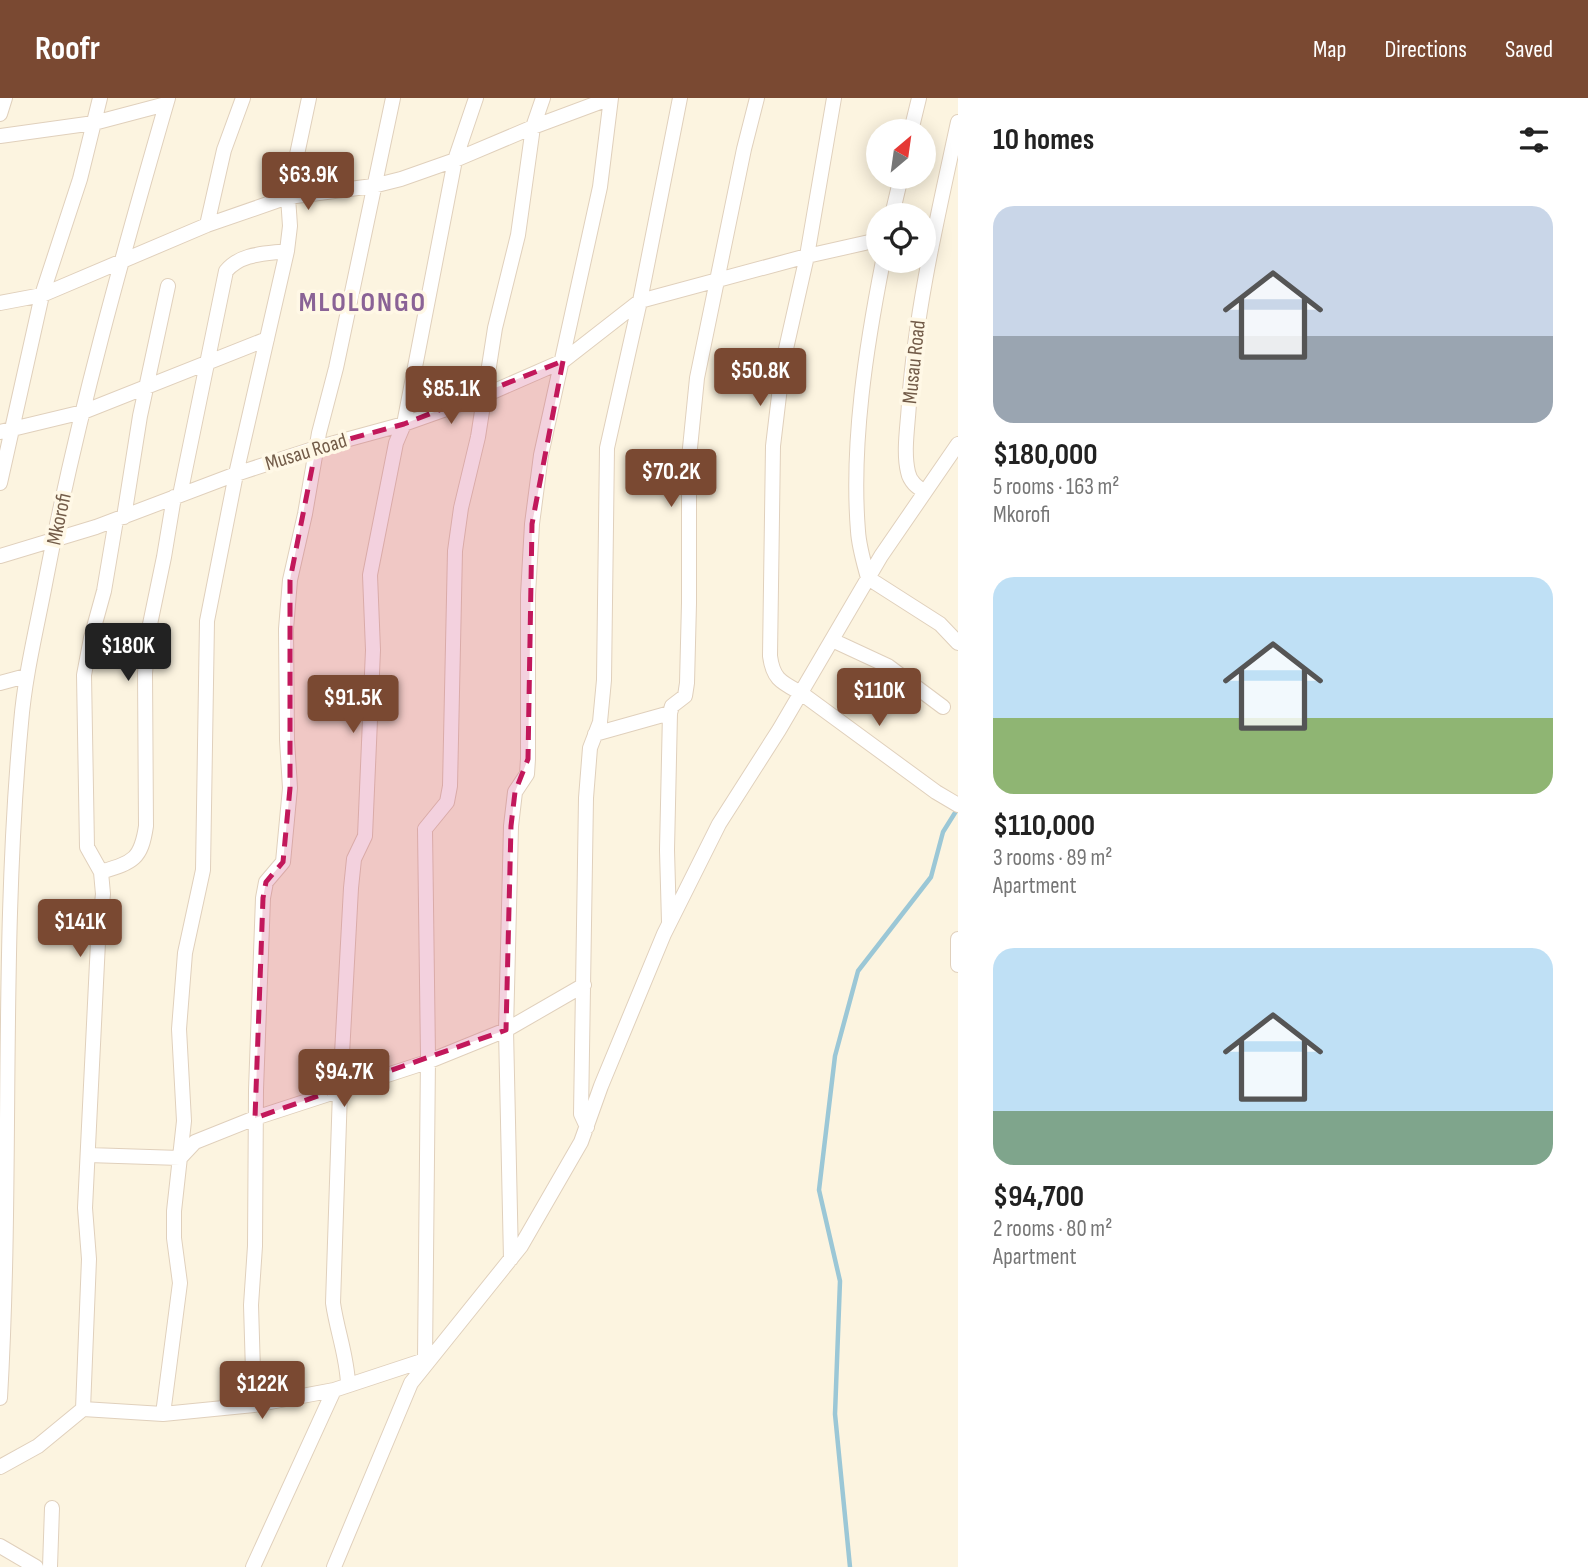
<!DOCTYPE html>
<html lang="en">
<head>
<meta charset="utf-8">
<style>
	:root { --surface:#fff; --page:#f2f2f2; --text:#222; --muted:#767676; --accent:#7a4932 }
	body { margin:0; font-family:"Sofia Sans Condensed",sans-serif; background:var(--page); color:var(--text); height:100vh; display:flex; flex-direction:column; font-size:26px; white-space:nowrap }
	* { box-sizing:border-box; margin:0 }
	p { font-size:23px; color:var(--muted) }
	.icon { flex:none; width:38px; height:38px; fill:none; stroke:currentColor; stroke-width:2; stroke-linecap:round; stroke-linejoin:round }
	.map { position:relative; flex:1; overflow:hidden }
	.details { display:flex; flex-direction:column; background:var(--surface); width:630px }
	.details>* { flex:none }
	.needle { width:46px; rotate:29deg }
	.buttons { position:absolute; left:866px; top:21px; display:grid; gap:14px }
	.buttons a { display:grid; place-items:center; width:70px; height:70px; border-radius:50%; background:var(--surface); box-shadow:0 4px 18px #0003; font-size:35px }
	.price { position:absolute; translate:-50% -60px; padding:0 16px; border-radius:7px; background:var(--accent); color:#fff; font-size:23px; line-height:46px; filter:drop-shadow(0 2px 4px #0008) }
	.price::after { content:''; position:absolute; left:50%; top:42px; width:21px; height:16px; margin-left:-10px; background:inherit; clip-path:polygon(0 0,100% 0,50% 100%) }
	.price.current { background:#222; color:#fff }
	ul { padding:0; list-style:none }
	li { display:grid; align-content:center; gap:14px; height:371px; padding:0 35px }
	li span { display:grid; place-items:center; height:217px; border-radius:21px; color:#555 }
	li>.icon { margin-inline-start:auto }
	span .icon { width:126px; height:126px; fill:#fffc; stroke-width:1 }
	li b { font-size:30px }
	h2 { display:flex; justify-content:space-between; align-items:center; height:84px; padding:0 35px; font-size:30px }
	header { display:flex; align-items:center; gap:42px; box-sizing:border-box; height:98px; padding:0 35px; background:var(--accent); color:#fff }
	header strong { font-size:33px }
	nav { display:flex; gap:38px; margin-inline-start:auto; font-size:24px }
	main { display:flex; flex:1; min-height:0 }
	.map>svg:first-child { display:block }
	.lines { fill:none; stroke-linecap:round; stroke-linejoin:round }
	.stream { stroke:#9bc7d6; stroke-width:4.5 }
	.minor-casing { stroke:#e0d0bc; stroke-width:16 }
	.minor { stroke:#fff; stroke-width:14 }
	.marked { fill:#c2185b; fill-opacity:0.2; stroke:#c2185b; stroke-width:5; stroke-dasharray:14 9; stroke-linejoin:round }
	.labels { text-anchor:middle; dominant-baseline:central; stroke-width:7; stroke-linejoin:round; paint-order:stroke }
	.street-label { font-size:21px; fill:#725b48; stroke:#fff8e6 }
	.district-label { font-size:28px; font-weight:bold; letter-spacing:2px; fill:#8a6396; stroke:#fff8e6 }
</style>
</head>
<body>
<header>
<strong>Roofr</strong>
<nav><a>Map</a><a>Directions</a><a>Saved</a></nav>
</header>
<main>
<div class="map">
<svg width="958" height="1469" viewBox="0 0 958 1469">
	<rect width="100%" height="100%" fill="#fcf4e0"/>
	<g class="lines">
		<path class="stream" d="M850 1469 835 1316 840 1183 819 1092 835 958 858 873 931 779 943 734 958 710"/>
		<g class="minor-casing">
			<path id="minor" d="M834 0 807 158 783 264 773 348 770 558C773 581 781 584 801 595L936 694 958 707
				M0 16 5 0
				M911 33 919 0
				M0 38 94 25 166 6
				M892 117 901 79
				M207 127 224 52 243 0
				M883 163C866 249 851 346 858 433 859 449 864 465 868 480L940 526 958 545
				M0 205 42 197 207 127 288 99 373 88 401 81 455 62 533 29 611 0
				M0 334 83 314 267 241
				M0 385 42 197 80 81 100 0
				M925 394C917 389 910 384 908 374 903 353 908 327 909 305 916 209 938 117 958 24
				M180 397 226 173C241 155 265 156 287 153
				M124 419 140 318 168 188
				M0 458 96 429 236 376 316 350 404 326 483 298 563 263 640 203 807 158 878 142
				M832 542 888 568 943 609
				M0 585 26 578
				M595 636 670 615
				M101 774C133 764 141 762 146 728L145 575 149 531 164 459 174 399
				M669 824 667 752 670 615 672 608 685 598 687 585 689 505V360L697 280 744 51 757 0
				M958 841V867
				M587 1029 581 1016 586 700 590 650 600 624 604 582 607 350 640 203 680 0
				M88 1057 180 1060 195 1044 255 1020 427 964 506 932 584 887
				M511 1161 506 932 511 728 515 694 527 676 528 661V497L532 426 541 357 600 89 611 0
				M425 1261 428 959 425 731 447 704 450 688 455 453 461 410 478 339 495 230 518 137 533 29 543 0
				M348 1286C347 1258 337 1233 333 1205L340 993 351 790 354 761 365 738 373 552 370 477 396 345 404 326 455 62 476 0
				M0 1300C13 1075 0 849 21 625 25 576 37 529 46 481 77 319 122 159 168 0
				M254 1307 251 1207 255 1148 256 992 263 800 266 784 283 764 290 690 287 642 286 531 290 482 305 416 319 335 336 270 393 0
				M83 1311 89 1161 85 1110 98 844 103 796 101 774 87 749 84 577 91 540 104 493 116 422
				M163 1316 180 1185 174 1140V1113L184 1023 179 931 185 855 203 772 207 523 236 376 287 153 290 128 288 99 309 0
				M0 1369 38 1348 83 1311 163 1316 254 1307 334 1292 431 1260
				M0 1448 36 1469
				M50 1469 52 1410
				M253 1469 334 1292
				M334 1469 411 1285 521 1148 581 1044 601 988 664 836 719 726 779 632 881 458 958 346"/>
		</g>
		<use href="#minor" class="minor"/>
	</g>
	<path class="marked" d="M563 263 532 426 528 661 515 694 511 728 506 932 255 1020 263 800 266 784 283 764 290 690V482L316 350 404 326Z"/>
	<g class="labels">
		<g class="street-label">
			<text transform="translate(914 264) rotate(-84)">Musau Road</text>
			<text transform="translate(306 354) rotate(-17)">Musau Road</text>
			<text transform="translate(59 421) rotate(-78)">Mkorofi</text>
		</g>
		<g class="district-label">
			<text x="363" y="204">MLOLONGO</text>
		</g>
	</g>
</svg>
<div class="buttons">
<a><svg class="needle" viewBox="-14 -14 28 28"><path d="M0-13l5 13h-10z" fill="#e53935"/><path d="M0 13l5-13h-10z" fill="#767676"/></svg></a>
<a><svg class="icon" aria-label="locate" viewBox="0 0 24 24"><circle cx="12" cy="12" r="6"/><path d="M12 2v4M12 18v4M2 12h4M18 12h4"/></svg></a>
</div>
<b class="price" style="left:308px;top:114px">$63.9K</b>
<b class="price" style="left:760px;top:310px">$50.8K</b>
<b class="price" style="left:451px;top:328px">$85.1K</b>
<b class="price" style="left:671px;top:411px">$70.2K</b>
<b class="price current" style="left:128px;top:585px">$180K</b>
<b class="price" style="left:879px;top:630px">$110K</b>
<b class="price" style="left:353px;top:637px">$91.5K</b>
<b class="price" style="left:80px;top:861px">$141K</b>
<b class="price" style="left:344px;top:1011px">$94.7K</b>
<b class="price" style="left:262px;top:1323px">$122K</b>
</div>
<section class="details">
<h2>10 homes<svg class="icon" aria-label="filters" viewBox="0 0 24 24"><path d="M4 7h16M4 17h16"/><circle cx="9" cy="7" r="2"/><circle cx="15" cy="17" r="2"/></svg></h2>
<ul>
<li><span style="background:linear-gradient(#c9d6e8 60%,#9aa5b1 0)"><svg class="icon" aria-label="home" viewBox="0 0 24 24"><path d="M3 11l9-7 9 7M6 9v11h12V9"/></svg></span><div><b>$180,000</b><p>5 rooms · 163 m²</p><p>Mkorofi</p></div></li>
<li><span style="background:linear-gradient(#bfe0f5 65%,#8fb573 0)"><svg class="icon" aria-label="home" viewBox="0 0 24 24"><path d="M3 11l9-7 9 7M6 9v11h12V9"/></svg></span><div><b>$110,000</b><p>3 rooms · 89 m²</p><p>Apartment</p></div></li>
<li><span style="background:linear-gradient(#bfe0f5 75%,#7fa58c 0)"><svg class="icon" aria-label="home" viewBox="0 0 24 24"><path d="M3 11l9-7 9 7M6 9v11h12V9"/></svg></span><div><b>$94,700</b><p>2 rooms · 80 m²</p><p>Apartment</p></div></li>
</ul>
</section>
</main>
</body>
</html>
